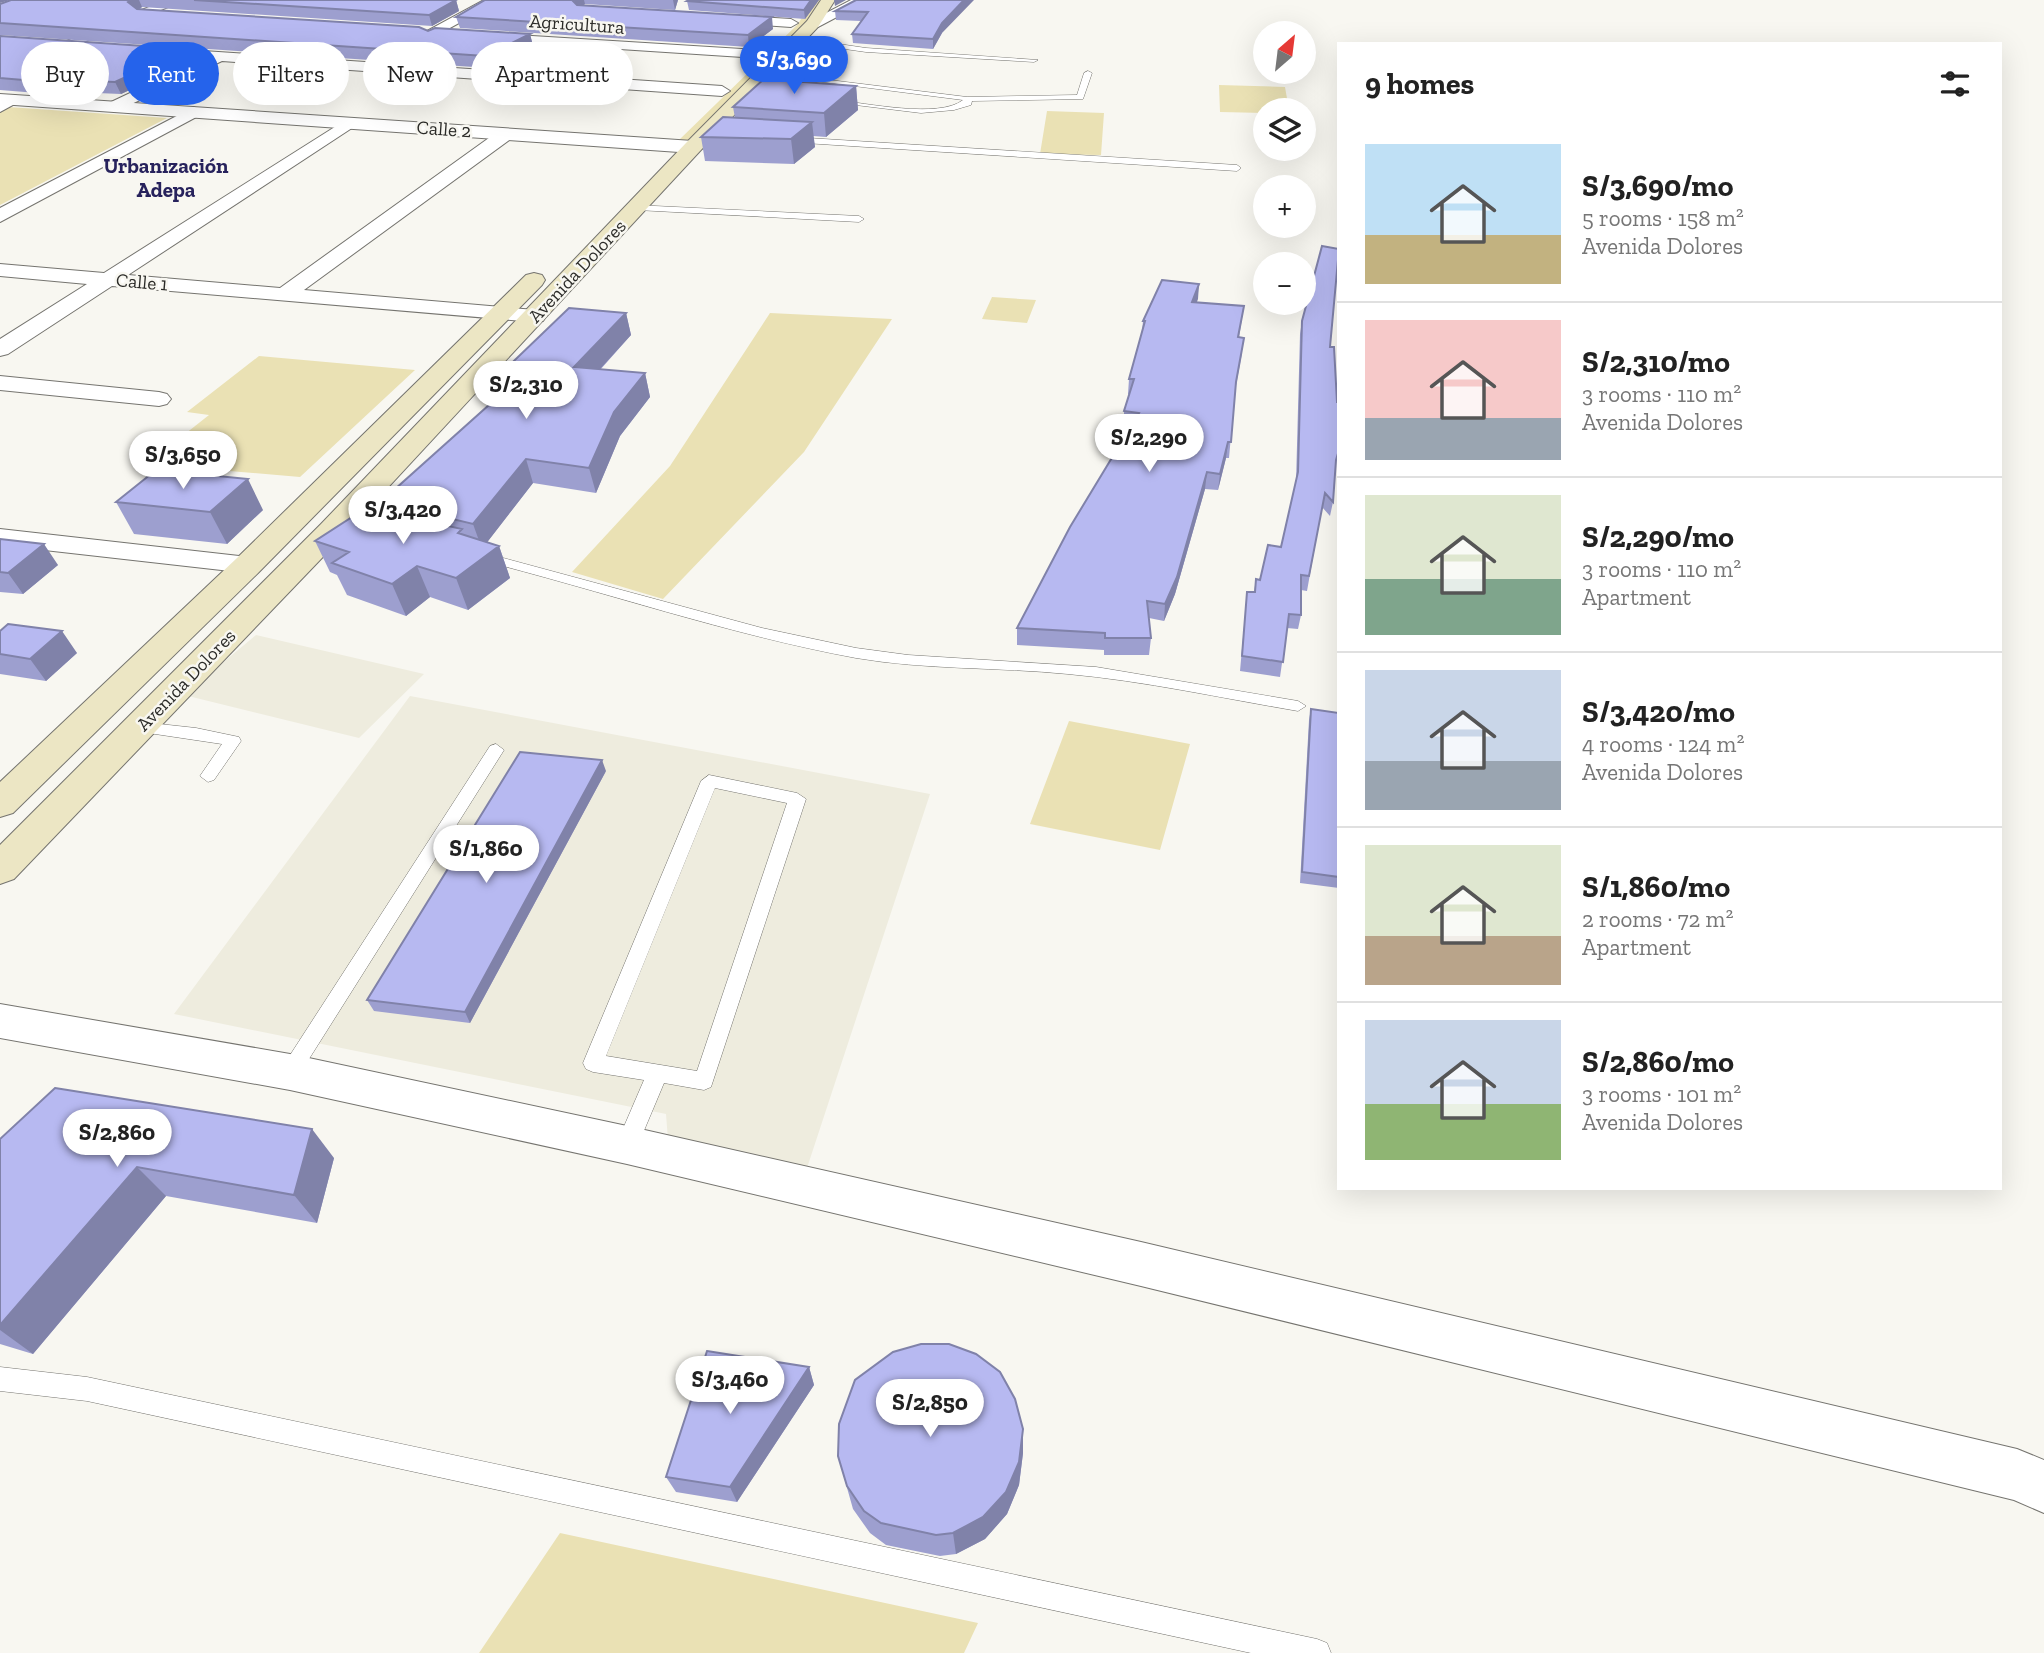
<!DOCTYPE html>
<html lang="en">
<head>
<meta charset="utf-8">
<style>
	:root { --surface:#fff; --page:#f6f6f6; --text:#222; --muted:#767676; --line:#e0e0e0; --accent:#2563eb }
	body { margin:0; font-family:"Zilla Slab",serif; background:var(--page); color:var(--text); height:100vh; display:flex; flex-direction:column; font-size:26px; white-space:nowrap }
	* { box-sizing:border-box; margin:0 }
	p { font-size:23px; color:var(--muted) }
	.icon { flex:none; width:38px; height:38px; fill:none; stroke:currentColor; stroke-width:2; stroke-linecap:round; stroke-linejoin:round }
	.map { position:relative; flex:1; overflow:hidden }
	.drawer { position:absolute; left:1337px; top:42px; width:665px; height:1148px; display:flex; flex-direction:column; background:var(--surface); border-radius:0px; box-shadow:0 7px 28px #0002 }
	.drawer>* { flex:none }
	.guide { position:absolute; left:21px; top:42px; width:665px; height:63px; display:flex; gap:14px }
	.needle { width:46px; rotate:28deg }
	.buttons { position:absolute; left:1253px; top:21px; display:grid; gap:14px }
	.buttons a { display:grid; place-items:center; width:63px; height:63px; border-radius:50%; background:var(--surface); box-shadow:0 7px 28px #0002; font-size:35px }
	.price { position:absolute; translate:-50% -60px; padding:0 16px; border-radius:24px; background:#fff; color:#222; font-size:23px; line-height:46px; filter:drop-shadow(0 2px 4px #0008) }
	.price::after { content:''; position:absolute; left:50%; top:42px; width:21px; height:16px; margin-left:-10px; background:inherit; clip-path:polygon(0 0,100% 0,50% 100%) }
	.price.current { background:var(--accent); color:#fff }
	ul { padding:0; list-style:none }
	li { display:flex; align-items:center; gap:21px; height:175px; padding:0 28px }
	li+li { border-top:2px solid var(--line) }
	li span { display:grid; place-items:center; flex:none; width:196px; height:140px; border-radius:0px; color:#555 }
	li>.icon { margin-inline-start:auto }
	span .icon { width:84px; height:84px; fill:#fffc; stroke-width:1 }
	li b { font-size:30px }
	h2 { display:flex; justify-content:space-between; align-items:center; height:84px; padding:0 28px; font-size:30px }
	.tag { padding:0 24px; border-radius:32px; background:var(--surface); box-shadow:0 7px 28px #0002; font-size:24px; line-height:63px }
	.tag.current { background:var(--accent); color:#fff }
	.map>svg:first-child { display:block }
	.built { fill:#eeecde }
	.green { fill:#eae1b4 }
	.lines { fill:none; stroke-linecap:round; stroke-linejoin:round }
	.service-casing { stroke:#75746f; stroke-width:1 }
	.minor-casing { stroke:#75746f; stroke-width:2 }
	.tertiary-casing { stroke:#75746f; stroke-width:2 }
	.secondary-casing { stroke:#75746f; stroke-width:2 }
	.service { fill:#fff; fill-rule:evenodd }
	.minor { fill:#fff; fill-rule:evenodd }
	.tertiary { fill:#fff; fill-rule:evenodd }
	.secondary { fill:#ece6c4; fill-rule:evenodd }
	.wall { fill:#9d9fcf }
	.shaded-wall { fill:#8082a9 }
	.building { fill:#b7b9f1; stroke:#8082a9; stroke-width:2 }
	.labels { text-anchor:middle; dominant-baseline:central; stroke-width:5; stroke-linejoin:round; paint-order:stroke }
	.far-street-label { font-size:19px; fill:#2b2b28; stroke:#f8f7f1 }
	.far-neighbourhood-label { font-size:21px; font-weight:bold; fill:#27225c; stroke:#f8f7f1 }
</style>
</head>
<body>
<div class="map">
<svg width="2044" height="1653" viewBox="0 0 2044 1653">
	<rect width="100%" height="100%" fill="#f8f7f1"/>
	<path class="built" d="M256 635 424 674 359 738 184 695Z
		M410 696 930 794 807 1168 668 1140 666 1114 174 1014Z"/>
	<path class="green" d="M813 0H820L806 24 688 141 679 140 798 24Z
		M1219 85 1285 87 1289 110H1265V113L1220 112Z
		M8 107 167 118 0 205V110Z
		M1047 111 1104 113 1101 155 1040 154Z
		M992 297 1036 300 1027 323 982 319Z
		M770 313 892 319 804 452 663 599 572 572 670 466Z
		M259 356 415 370 300 477 147 464 209 415 187 412Z
		M1069 721 1190 744 1160 850 1030 824Z
		M560 1533 978 1623 964 1653H479Z"/>
	<g class="lines">
		<g class="service-casing">
			<path id="service" d="M798 38 866 48 1038 60 1034 62 866 52 795 42Z
				M1088 71 1092 73 1083 99 972 101 971 105 954 110 921 113 831 102 835 100C866 103 939 119 963 100L761 74 765 72 967 97 1077 95 1084 73Z
				M792 137 1237 165 1241 168 1237 171 789 142Z
				M634 205 859 216 864 219 859 222 637 210 632 207Z
				M481 552 762 628 856 648 908 655 1096 667 1298 701 1306 706 1298 711C1221 698 1145 681 1068 674 997 667 926 670 856 658 727 634 603 591 476 559L474 556Z
				M141 722 196 728 239 737 241 741 214 780 208 782 200 776 222 744 135 731 133 727 135 723Z
				M496 744 504 750 297 1078 290 1081 283 1078 280 1072 283 1066 490 746Z
				M709 775 797 793 806 799 711 1087 704 1090 664 1083 635 1152 627 1155 619 1152 616 1145 644 1080 593 1072 586 1069 583 1063 701 781ZM715 788 787 803 697 1071 606 1056Z
				M0 1367 87 1377 1317 1639 1327 1643 1331 1653H1251L87 1401 0 1391Z"/>
		</g>
		<g class="minor-casing">
			<path id="minor" d="M166 0H185L69 48 64 49 57 45Z
				M484 0H501L406 52 401 53 394 49Z
				M725 15 791 19 798 23 791 27 720 22V16Z
				M484 33 758 50 765 54 758 58 479 40 477 37Z
				M143 47 722 86 730 91 722 96 222 61 121 109H109L107 106 109 103 202 59 138 54 136 51Z
				M14 95 20 97 22 100 0 112V101Z
				M194 107 202 112 200 115 0 222V208Z
				M349 118 355 120 357 123 355 126 128 275 280 288 500 130H512L514 134 512 138 304 290 535 310 543 311 546 316 543 321 535 322 112 286 8 354 0 356V339L87 284 0 276V264L104 273Z
				M0 376 159 392 167 394 171 399 167 404 159 406 0 390Z
				M0 529 248 557 258 559 262 565 258 571 248 573 0 545Z
				M0 1004 290 1054 627 1126 1141 1242 2017 1449 2044 1460V1513L2014 1500 1141 1286 627 1164 290 1090 0 1038Z"/>
		</g>
		<g class="tertiary-casing">
			<path id="tertiary" d="M851 0H869L818 27H808L805 24Z
				M0 94 693 141 702 147 693 153 0 104Z"/>
		</g>
		<g class="secondary-casing">
			<path id="secondary" d="M821 0H835L818 27 700 151 343 536 14 879 0 884V845L321 524 686 143 807 21Z
				M534 273 542 275 545 280 542 285 259 572 13 813 0 817V782L237 558 526 275Z"/>
		</g>
		<use href="#service" class="service"/>
		<use href="#minor" class="minor"/>
		<use href="#tertiary" class="tertiary"/>
		<use href="#secondary" class="secondary"/>
	</g>
	<path class="wall" d="M11 0H456L459 11 432 26 142 7 139 10 428 31 530 34 533 46 489 68 0 35V4Z
		M485 0H678L675 10 585 4 582 6 773 29 749 47 460 28 456 17Z
		M819 0 805 19 689 10 687 1Z
		M856 0 942 33 933 49 853 43 852 34 861 21 836 20 835 11Z
		M0 36 192 61 121 94 97 93 88 97 0 90Z
		M856 86 858 110 826 137 813 136 815 147 794 164 705 161 701 137 735 118 733 107Z
		M1199 284 1197 302 1244 306 1239 337 1242 353 1235 391 1229 458H1226L1218 490 1205 489 1175 594 1164 621 1149 618 1151 638 1149 655H1104V650L1017 645V628L1130 428 1124 427V411L1129 394H1128L1129 379 1142 332 1143 321Z
		M626 313 631 335 600 370 645 373 650 397 620 436 596 493 533 483 487 542 499 546 510 578 468 610 430 597 406 616 347 595 337 575 330 572 315 541 390 513 386 503 397 496 394 490 494 400 489 385Z
		M1302 321 1330 347 1336 463 1333 502 1330 516 1322 507 1307 591 1301 590V615L1298 629 1287 628 1280 677 1240 671 1247 592H1254L1256 579 1260 580 1281 547 1296 482 1300 334Z
		M116 502 263 510 227 544 134 534Z
		M0 539 58 565 23 594 0 592Z
		M0 631 77 653 46 681 0 674Z
		M1311 709 1339 713V888L1300 883 1309 720Z
		M606 771 470 1023 374 1011 367 1000Z
		M0 1139 334 1158 317 1223 166 1196 33 1354 0 1344Z
		M809 1367 814 1385 737 1502 676 1492 666 1477Z
		M1023 1453 1019 1485 1007 1514 985 1539 956 1554 940 1556 886 1545 870 1533 853 1509 838 1456Z"/>
	<path class="shaded-wall" d="M0 0H10L0 3Z
		M131 0H139L142 7 133 13 128 2Z
		M456 0 459 11 432 26 429 15Z
		M574 0H584L585 4 577 9Z
		M673 0H678L675 10Z
		M811 0H819L805 19 804 10Z
		M834 0H846L835 6Z
		M964 0H974L942 33 933 49V39L942 23Z
		M772 17 773 29 749 47 748 35Z
		M530 34 533 46 489 68 485 56Z
		M187 49 192 61 121 94 115 82Z
		M91 81 97 93 88 97 82 85Z
		M856 86 858 110 826 137 824 113Z
		M812 122 815 147 794 164 791 139Z
		M1199 284 1198 299 1191 316 1192 302Z
		M626 313 631 335 580 391 574 367Z
		M645 373 650 397 620 436 596 493 589 468 614 412Z
		M1228 442 1226 458 1218 490 1220 474Z
		M526 459 533 483 482 549 473 524Z
		M1207 472 1205 489 1175 594 1164 621 1165 604Z
		M248 479 263 510 227 544 210 512Z
		M44 544 58 565 23 594 8 573Z
		M499 546 510 578 468 610 456 578Z
		M417 566 430 597 406 616 392 584Z
		M62 631 77 653 46 681 30 659Z
		M602 760 606 771 470 1023 465 1012Z
		M312 1129 334 1158 317 1223 294 1195Z
		M137 1167 166 1196 33 1354 0 1330V1325Z
		M809 1367 814 1385 737 1502 730 1487Z
		M1023 1429V1453L1019 1485 1007 1514 985 1539 956 1554 953 1533Z"/>
	<path class="building" d="M11 0H131L128 2 137 9 419 27 428 31 435 28 530 34 485 56 0 23V4Z
		M194 0H456L429 15Z
		M485 0H574L573 1 577 5 772 17 748 35 456 17Z
		M689 0H811L804 10 687 1Z
		M856 0H964L942 23 933 39 852 34 868 12 835 11Z
		M0 36 187 49 115 82 91 81 82 85 0 78Z
		M764 79 856 86 824 113 733 107Z
		M723 117 812 122 791 139 701 137Z
		M1322 246 1339 249 1330 347H1334L1337 402H1339V450L1336 460 1333 502 1325 493 1309 576 1301 575V615L1289 614 1283 662 1242 656 1247 592H1255L1256 579 1260 580 1268 545 1281 547 1298 472 1302 321Z
		M1162 280 1199 284 1192 302 1244 306 1238 337 1244 338 1236 382 1231 442H1228L1220 474 1207 472 1177 577 1165 604 1147 601 1151 638H1105V633L1017 628 1070 527 1139 413 1124 411 1134 379H1129L1145 321H1143Z
		M569 308 626 313 574 367 645 373 614 412 589 468 526 459 473 524 386 503 403 492 394 490 509 387 489 385Z
		M156 470 248 479 210 512 116 502Z
		M366 508 462 529 458 533 499 546 456 578 417 566 392 584 332 563 349 552 315 541Z
		M0 539 44 544 8 573 0 572Z
		M8 624 62 631 30 659 0 654V631Z
		M1311 709 1339 713V877L1302 872Z
		M520 752 602 760 465 1012 367 1000Z
		M55 1088 312 1129 294 1195 137 1167 0 1325V1139Z
		M921 1344H949L976 1354 1000 1372 1015 1399 1023 1429 1019 1462 1006 1492 983 1517 953 1533 936 1535 881 1523 864 1511 847 1486 838 1456 839 1424 855 1380 893 1352Z
		M707 1351 809 1367 730 1487 666 1477Z"/>
	<g class="labels">
		<g class="far-street-label">
			<text transform="translate(577 24) rotate(4)">Agricultura</text>
			<text transform="translate(444 129) rotate(4)">Calle 2</text>
			<text transform="translate(577 271) rotate(-47)">Avenida Dolores</text>
			<text transform="translate(142 282) rotate(5)">Calle 1</text>
			<text transform="translate(186 680) rotate(-46)">Avenida Dolores</text>
		</g>
		<g class="far-neighbourhood-label">
			<text x="166" y="165">Urbanización<tspan x="166" dy="24">Adepa</tspan></text>
		</g>
	</g>
</svg>
<div class="buttons">
<a><svg class="needle" viewBox="-14 -14 28 28"><path d="M0-13l5 13h-10z" fill="#e53935"/><path d="M0 13l5-13h-10z" fill="#767676"/></svg></a>
<a><svg class="icon" aria-label="layers" viewBox="0 0 24 24"><path d="M12 4l9 5-9 5-9-5zM3 14l9 5 9-5"/></svg></a>
<a>+</a>
<a>−</a>
</div>
<b class="price current" style="left:794px;top:96px">S/3,690</b>
<b class="price" style="left:526px;top:421px">S/2,310</b>
<b class="price" style="left:1149px;top:474px">S/2,290</b>
<b class="price" style="left:183px;top:491px">S/3,650</b>
<b class="price" style="left:403px;top:546px">S/3,420</b>
<b class="price" style="left:486px;top:885px">S/1,860</b>
<b class="price" style="left:117px;top:1169px">S/2,860</b>
<b class="price" style="left:730px;top:1416px">S/3,460</b>
<b class="price" style="left:930px;top:1439px">S/2,850</b>
<div class="guide">
<a class="tag">Buy</a>
<a class="tag current">Rent</a>
<a class="tag">Filters</a>
<a class="tag">New</a>
<a class="tag">Apartment</a>
</div>
<section class="drawer">
<h2>9 homes<svg class="icon" aria-label="filters" viewBox="0 0 24 24"><path d="M4 7h16M4 17h16"/><circle cx="9" cy="7" r="2"/><circle cx="15" cy="17" r="2"/></svg></h2>
<ul>
<li><span style="background:linear-gradient(#bfe0f5 65%,#c2b280 0)"><svg class="icon" aria-label="home" viewBox="0 0 24 24"><path d="M3 11l9-7 9 7M6 9v11h12V9"/></svg></span><div><b>S/3,690/mo</b><p>5 rooms · 158 m²</p><p>Avenida Dolores</p></div></li>
<li><span style="background:linear-gradient(#f6c9c9 70%,#9aa5b1 0)"><svg class="icon" aria-label="home" viewBox="0 0 24 24"><path d="M3 11l9-7 9 7M6 9v11h12V9"/></svg></span><div><b>S/2,310/mo</b><p>3 rooms · 110 m²</p><p>Avenida Dolores</p></div></li>
<li><span style="background:linear-gradient(#dfe7d0 60%,#7fa58c 0)"><svg class="icon" aria-label="home" viewBox="0 0 24 24"><path d="M3 11l9-7 9 7M6 9v11h12V9"/></svg></span><div><b>S/2,290/mo</b><p>3 rooms · 110 m²</p><p>Apartment</p></div></li>
<li><span style="background:linear-gradient(#c9d6e8 65%,#9aa5b1 0)"><svg class="icon" aria-label="home" viewBox="0 0 24 24"><path d="M3 11l9-7 9 7M6 9v11h12V9"/></svg></span><div><b>S/3,420/mo</b><p>4 rooms · 124 m²</p><p>Avenida Dolores</p></div></li>
<li><span style="background:linear-gradient(#dfe7d0 65%,#b9a48a 0)"><svg class="icon" aria-label="home" viewBox="0 0 24 24"><path d="M3 11l9-7 9 7M6 9v11h12V9"/></svg></span><div><b>S/1,860/mo</b><p>2 rooms · 72 m²</p><p>Apartment</p></div></li>
<li><span style="background:linear-gradient(#c9d6e8 60%,#8fb573 0)"><svg class="icon" aria-label="home" viewBox="0 0 24 24"><path d="M3 11l9-7 9 7M6 9v11h12V9"/></svg></span><div><b>S/2,860/mo</b><p>3 rooms · 101 m²</p><p>Avenida Dolores</p></div></li>
</ul>
</section>
</div>
</body>
</html>
